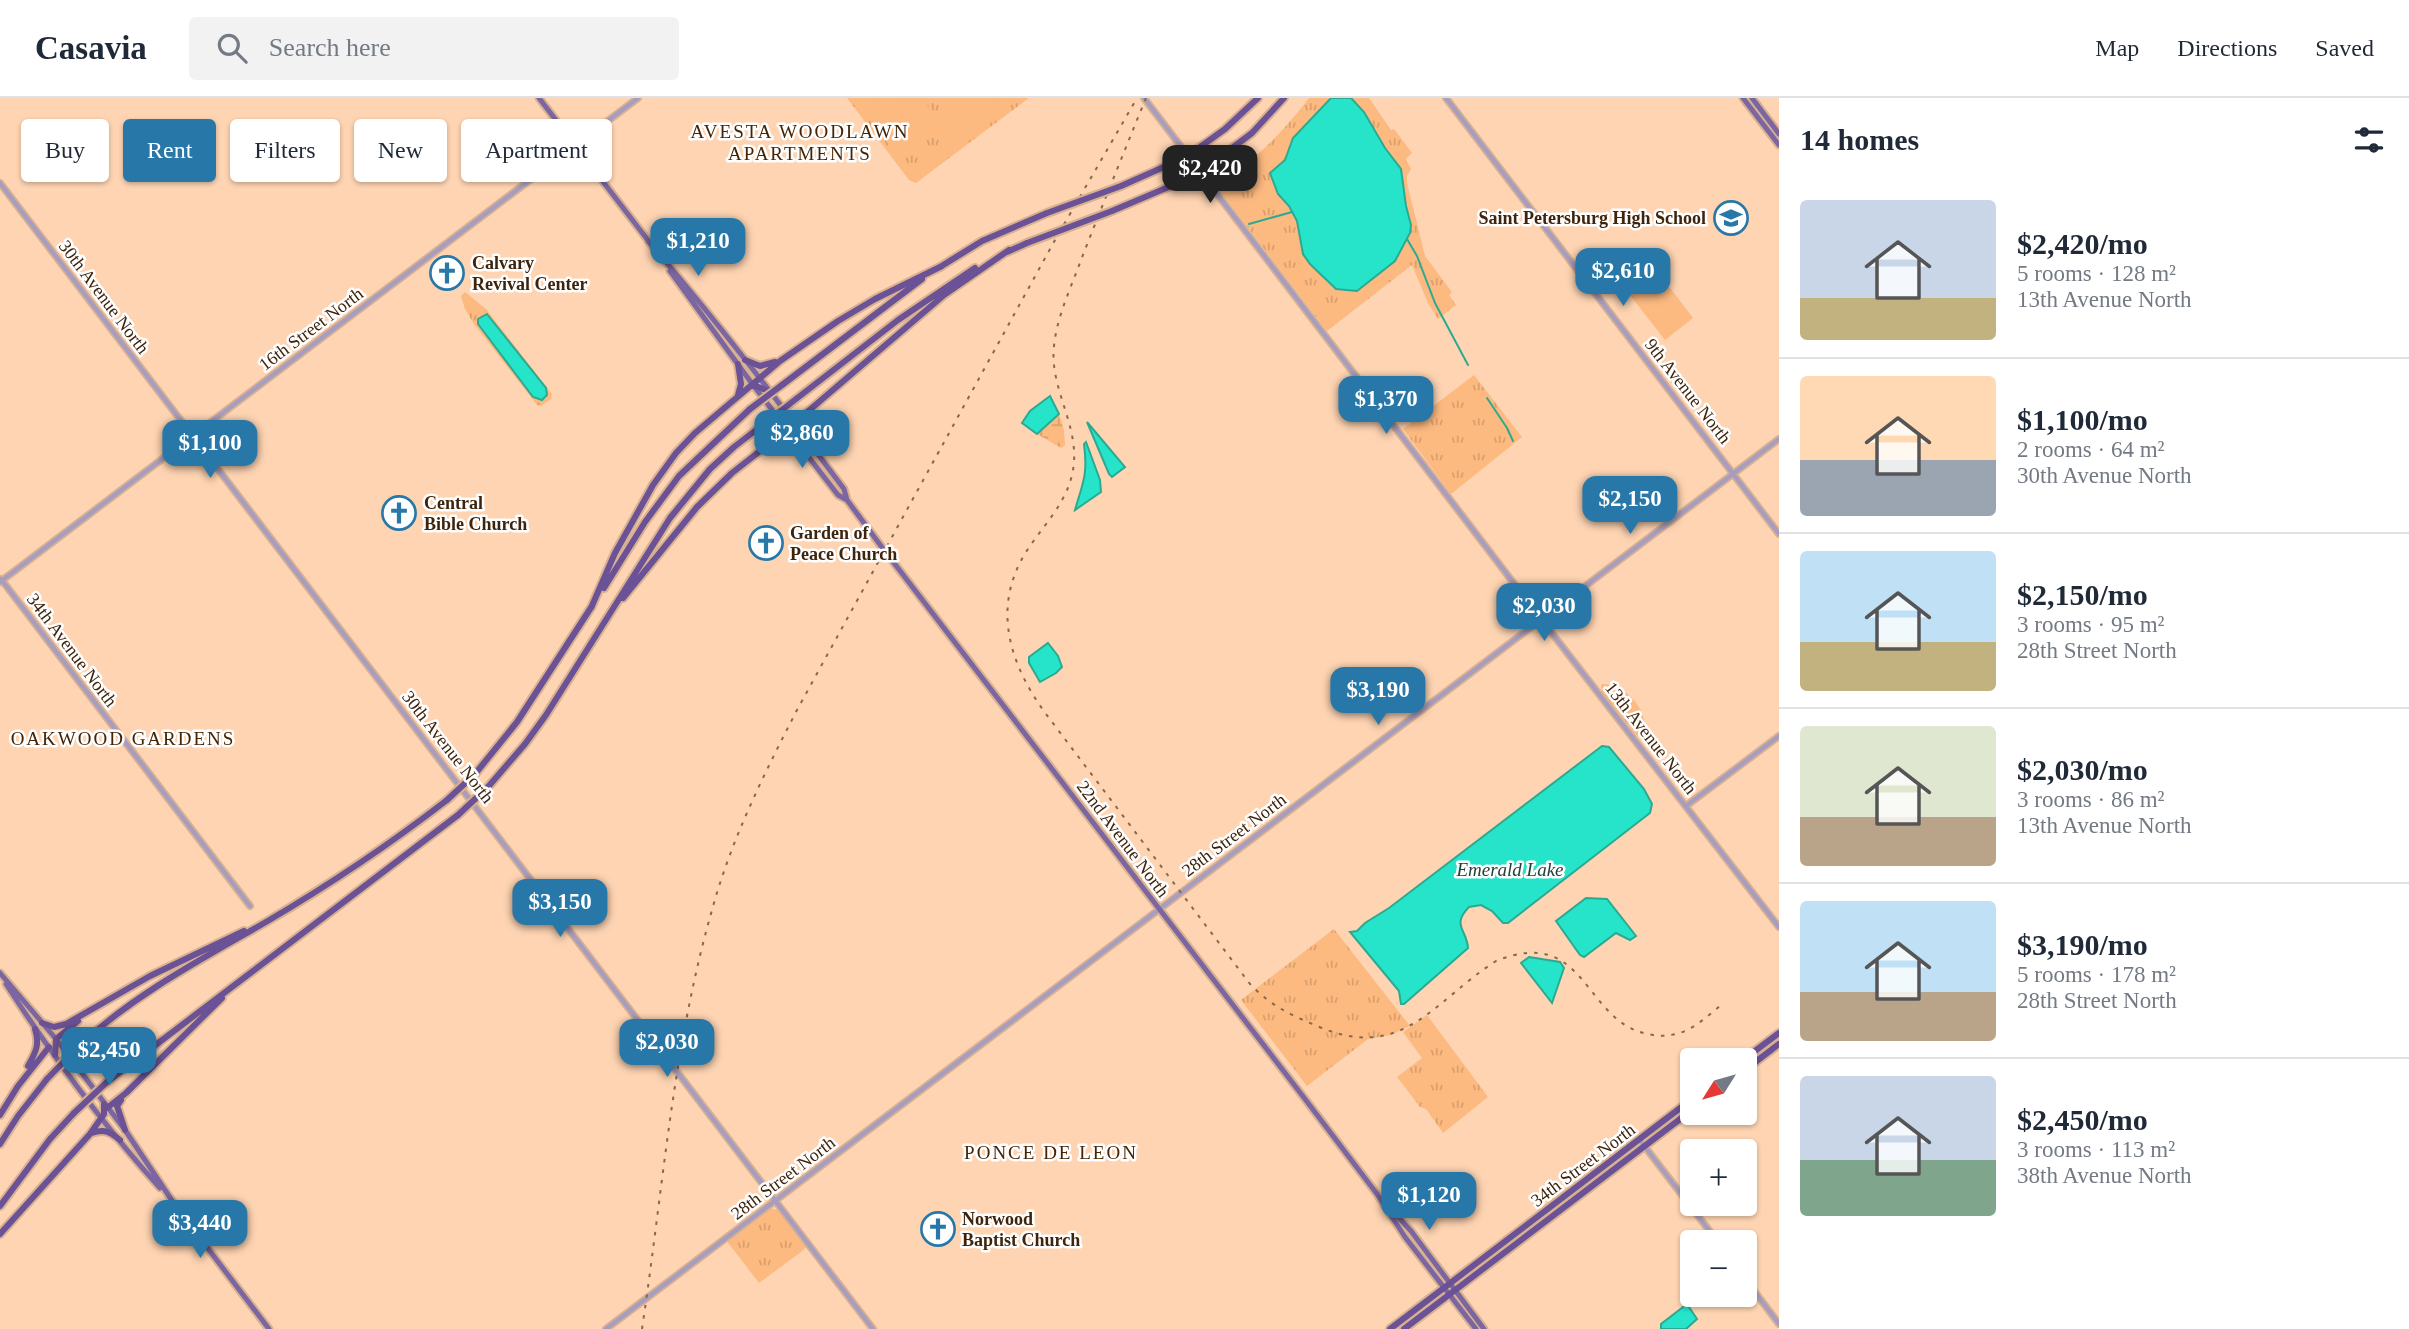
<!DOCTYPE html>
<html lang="en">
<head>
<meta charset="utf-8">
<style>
	:root { --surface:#fff; --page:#f2f2f3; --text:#1f2937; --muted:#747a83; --line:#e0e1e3; --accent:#2778a9 }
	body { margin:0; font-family:"Times New Roman",serif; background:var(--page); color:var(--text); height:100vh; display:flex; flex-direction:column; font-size:26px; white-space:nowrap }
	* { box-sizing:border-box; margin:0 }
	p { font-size:23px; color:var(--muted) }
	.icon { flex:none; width:38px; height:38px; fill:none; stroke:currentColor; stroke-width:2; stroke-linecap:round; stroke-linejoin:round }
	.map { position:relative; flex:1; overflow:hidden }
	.side { display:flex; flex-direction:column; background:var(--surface); width:630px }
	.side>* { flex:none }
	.banner { position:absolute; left:21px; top:21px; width:665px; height:63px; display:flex; gap:14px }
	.needle { width:46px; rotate:233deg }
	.tools { position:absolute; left:1680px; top:950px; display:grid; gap:14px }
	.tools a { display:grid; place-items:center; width:77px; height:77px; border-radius:7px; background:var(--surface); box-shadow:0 2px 5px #0004; font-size:35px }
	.price { position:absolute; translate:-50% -60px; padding:0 16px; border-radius:14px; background:var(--accent); color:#fff; font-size:23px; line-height:46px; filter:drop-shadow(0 2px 4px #0008) }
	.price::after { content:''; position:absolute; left:50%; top:42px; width:21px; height:16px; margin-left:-10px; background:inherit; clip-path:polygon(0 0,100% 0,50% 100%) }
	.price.selected { background:#222; color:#fff }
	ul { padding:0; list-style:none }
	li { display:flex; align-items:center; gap:21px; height:175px; padding:0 21px }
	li+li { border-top:2px solid var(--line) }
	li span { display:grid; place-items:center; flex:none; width:196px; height:140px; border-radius:7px; color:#555 }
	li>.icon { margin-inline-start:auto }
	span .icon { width:84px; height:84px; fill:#fffc; stroke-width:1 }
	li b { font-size:30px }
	h2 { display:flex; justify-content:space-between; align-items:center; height:84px; padding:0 21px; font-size:30px }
	.tag { padding:0 24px; border-radius:7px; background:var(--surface); box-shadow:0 2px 5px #0004; font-size:24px; line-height:63px }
	.tag.selected { background:var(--accent); color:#fff }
	header { display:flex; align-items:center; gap:42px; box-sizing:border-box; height:98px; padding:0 35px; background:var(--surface); border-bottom:2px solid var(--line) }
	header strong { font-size:33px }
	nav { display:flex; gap:38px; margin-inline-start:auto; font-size:24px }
	.search { width:490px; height:63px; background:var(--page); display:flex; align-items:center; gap:18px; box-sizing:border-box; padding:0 24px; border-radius:7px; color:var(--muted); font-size:26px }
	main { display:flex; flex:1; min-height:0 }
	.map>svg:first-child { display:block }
	.grass { fill:url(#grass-tufts) }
	.wetland { fill:url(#wetland-marsh) }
	.pitch { fill:#fcb980 }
	.water { fill:#25e4ca; stroke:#2caa91; stroke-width:2 }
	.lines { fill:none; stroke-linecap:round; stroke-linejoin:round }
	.stream { stroke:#2caa91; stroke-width:2 }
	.minor-casing { stroke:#d8b191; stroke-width:8 }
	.major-casing { stroke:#d8b191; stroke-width:9 }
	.highway-casing { stroke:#d8b191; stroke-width:10 }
	.minor { stroke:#a89dbe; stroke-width:4.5 }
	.major { stroke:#7b66a1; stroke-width:5 }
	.highway { stroke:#6b5195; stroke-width:6 }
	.rail { stroke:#88684c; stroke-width:2; stroke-dasharray:3.5 7; stroke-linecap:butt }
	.highway-bridge-casing { stroke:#d8b191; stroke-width:10; stroke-linecap:butt }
	.highway-bridge { stroke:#6b5195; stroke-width:6 }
	.labels { text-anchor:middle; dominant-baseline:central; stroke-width:5; stroke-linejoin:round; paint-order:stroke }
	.poi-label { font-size:18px; font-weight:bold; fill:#3e240c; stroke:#fefefe; text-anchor:start }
	.street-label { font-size:18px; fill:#3e240c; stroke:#fefefe }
	.neighbourhood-label { font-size:19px; letter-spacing:2px; fill:#442404; stroke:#fefefe }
	.water-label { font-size:19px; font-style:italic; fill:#24403a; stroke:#fefefe }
</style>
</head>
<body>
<header>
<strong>Casavia</strong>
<div class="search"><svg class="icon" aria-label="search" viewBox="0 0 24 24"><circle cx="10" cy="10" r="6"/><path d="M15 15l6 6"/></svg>Search here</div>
<nav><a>Map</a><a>Directions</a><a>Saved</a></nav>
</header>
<main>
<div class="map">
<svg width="1779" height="1231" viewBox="0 0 1779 1231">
	<defs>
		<pattern id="grass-tufts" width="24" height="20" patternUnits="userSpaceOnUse" patternTransform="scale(1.75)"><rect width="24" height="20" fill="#fcb980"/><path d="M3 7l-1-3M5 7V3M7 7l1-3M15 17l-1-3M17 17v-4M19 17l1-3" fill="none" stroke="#d99f6d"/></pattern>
		<pattern id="wetland-marsh" width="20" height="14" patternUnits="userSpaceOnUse" patternTransform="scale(1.75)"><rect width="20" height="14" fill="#fcb980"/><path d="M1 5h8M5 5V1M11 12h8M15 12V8" fill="none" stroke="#d99f6d"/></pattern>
	</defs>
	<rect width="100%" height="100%" fill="#fed4b2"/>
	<path class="grass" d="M847 0H1029L916 85 909 82Z
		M1309 0H1369L1391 32 1394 31 1412 55 1406 61 1411 71 1407 78V85L1425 158 1452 194 1449 197 1456 207 1438 221 1428 205 1412 167 1327 233 1217 89C1255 61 1280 38 1309 0Z
		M465 194 486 211 552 296 551 301 541 308 537 307 474 226 465 211 461 198Z
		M1474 277 1522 339 1451 396 1403 331Z
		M1602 586C1627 586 1653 616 1642 640L1637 638 1602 594 1601 588Z
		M1334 831 1410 928 1391 937 1368 941 1307 988 1241 902Z
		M1427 917 1488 999 1443 1035 1426 1011 1420 1009 1397 979 1422 960 1403 934Z
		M770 1110 778 1112 783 1116 806 1149 801 1154 759 1185 726 1142Z"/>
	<path class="wetland" d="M1059 316 1064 332 1065 347 1061 350 1037 336Z"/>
	<path class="pitch" d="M883 0C907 0 932 0 940 25L897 57 862 11Z
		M942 0H990L1002 16 955 51C943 35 938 20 942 0Z
		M1655 170 1693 220 1665 242 1626 192Z"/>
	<path class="water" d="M1331 0H1351L1364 14 1385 50 1401 71 1406 108 1411 127 1410 135 1395 163 1357 193 1336 191 1310 166 1303 156 1297 123 1289 108 1278 96 1270 75 1285 62 1293 40Z
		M487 216 546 290 547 297 542 302 533 299 478 226V221Z
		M1050 298 1059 316 1037 336 1022 325 1030 313Z
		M1087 324 1125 369 1112 379 1109 376Z
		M1086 344 1100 382 1101 394 1075 412C1083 384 1088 377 1084 346Z
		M1048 545 1058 558 1062 569 1056 575 1040 584 1029 565V559Z
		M1602 648 1609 649 1644 691 1652 706 1650 715 1508 825H1503L1492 813 1481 807 1469 809C1451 827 1467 832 1468 850L1404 906H1401L1399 893 1350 834 1357 833 1365 825 1389 810Z
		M1586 800 1607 801 1636 838 1630 842 1616 835 1584 859 1580 857 1556 823Z
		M1529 859 1560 864 1564 870 1552 905 1521 865Z
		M1687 1206 1697 1221 1686 1231H1661V1226Z"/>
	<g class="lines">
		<path class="stream" d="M1249 126 1292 114
			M1407 141 1417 158 1435 205 1468 267
			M1487 300 1507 330 1513 343"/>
		<g class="minor-casing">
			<path id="minor" d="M1144 0 1541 521 1779 829
				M1446 0 1779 436
				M0 85 873 1231
				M1 481 250 808
				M0 484 638 0
				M1686 708 1779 638
				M1639 1041 1718 1144
				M1745 1181 1779 1226
				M606 1231 1779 341"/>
		</g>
		<g class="major-casing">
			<path id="major" d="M539 0 650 145
				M1743 0 1779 47
				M1752 0 1779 36
				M648 143C717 223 781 307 844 391L847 402 881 448 1305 1001 1377 1096 1405 1139 1476 1231
				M670 173 753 287 838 397 847 402
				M0 875 56 941 125 1032 175 1107 269 1231
				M6 886C52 957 103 1027 160 1090
				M1386 1106 1411 1133 1484 1231"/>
		</g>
		<g class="highway-casing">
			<path id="highway" d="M1200 49 1225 31 1258 0
				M1212 65 1252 35 1284 0
				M1121 88 1166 68
				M1112 113 1178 85
				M1007 154 1027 145
				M940 169 982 143 1047 115
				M745 262 760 268 775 264
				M753 287 771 294
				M782 287 922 181
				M738 297 741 286 738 266
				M796 301 898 222 975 170
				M811 314 806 328 813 349
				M775 316 788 322 799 321 944 197 1009 152
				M775 341H785L800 348
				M604 490 645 424 679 378 750 311
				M623 500 697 409 732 375 783 335 792 322
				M591 510 615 455 653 387 676 355 695 335 780 263 838 223 875 201 942 168
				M475 676 517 624 592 508
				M488 689 525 646 546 617 670 420 710 371 734 349 765 325
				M42 925 54 929 66 926 150 878 244 833
				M80 947C135 896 202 861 266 824 329 787 389 747 447 702
				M55 957 56 941 78 923
				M1743 962 1779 935
				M28 968C36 954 40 946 35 931
				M1745 972 1779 946
				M107 984 458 717
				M121 1002 117 1008 125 1032
				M107 1010 126 995 222 900
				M0 1017 18 988 49 949
				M91 1035C105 1031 109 1033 120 1042
				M0 1046 18 1018 47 981
				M0 1108 50 1041 74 1015
				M0 1136 90 1036 104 1016V1006
				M1390 1231 1692 1001
				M1404 1231 1692 1012"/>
		</g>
		<use href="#minor" class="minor"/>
		<use href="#major" class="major"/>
		<use href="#highway" class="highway"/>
		<path class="rail" d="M1146 0C1124 54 1102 108 1081 162 1071 190 1057 218 1054 248 1049 293 1083 331 1072 377 1065 407 1042 429 1026 454 991 510 1010 567 1046 616L1250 886C1271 908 1289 916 1317 928 1403 965 1432 904 1496 863 1587 826 1583 924 1648 936 1660 939 1673 938 1685 933 1698 927 1709 917 1720 908
			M642 1231C663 1091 673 948 712 812 731 742 764 676 797 612L1055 142 1137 0"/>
		<g class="highway-bridge-casing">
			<path id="highway-bridge" d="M1166 68 1200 49
				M1178 85 1212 65
				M1047 115 1121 88
				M1027 145 1112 113
				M750 311 782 287
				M765 325 796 301
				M447 702 475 676
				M458 717 488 689
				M47 981 80 947
				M74 1015 107 984"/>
		</g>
		<use href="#highway-bridge" class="highway-bridge"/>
	</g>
	<defs>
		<g id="school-ring" transform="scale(1.75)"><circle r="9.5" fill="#fefefe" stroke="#2778a9" stroke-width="1.5"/><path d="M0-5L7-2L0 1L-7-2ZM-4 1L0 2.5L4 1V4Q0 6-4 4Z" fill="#2778a9"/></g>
		<g id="church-ring" transform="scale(1.75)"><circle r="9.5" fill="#fefefe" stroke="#2778a9" stroke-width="1.5"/><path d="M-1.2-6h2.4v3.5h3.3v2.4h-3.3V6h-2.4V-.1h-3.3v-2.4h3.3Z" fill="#2778a9"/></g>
	</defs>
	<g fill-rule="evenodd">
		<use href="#school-ring" x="1731" y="120"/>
		<use href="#church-ring" x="447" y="175"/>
		<use href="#church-ring" x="399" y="415"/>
		<use href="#church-ring" x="766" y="445"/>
		<use href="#church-ring" x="938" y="1131"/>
	</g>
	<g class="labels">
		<g class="poi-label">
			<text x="1706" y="120" text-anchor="end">Saint Petersburg High School</text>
			<text x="472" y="165">Calvary<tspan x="472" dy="21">Revival Center</tspan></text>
			<text x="424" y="405">Central<tspan x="424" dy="21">Bible Church</tspan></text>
			<text x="790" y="435">Garden of<tspan x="790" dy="21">Peace Church</tspan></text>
			<text x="962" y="1121">Norwood<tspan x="962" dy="21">Baptist Church</tspan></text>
		</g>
		<g class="street-label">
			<text transform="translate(104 199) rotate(53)">30th Avenue North</text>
			<text transform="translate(311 231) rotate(-37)">16th Street North</text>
			<text transform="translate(1688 293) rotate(52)">9th Avenue North</text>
			<text transform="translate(72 552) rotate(53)">34th Avenue North</text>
			<text transform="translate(1651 640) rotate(52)">13th Avenue North</text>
			<text transform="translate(448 649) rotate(52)">30th Avenue North</text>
			<text transform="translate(1234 737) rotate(-37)">28th Street North</text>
			<text transform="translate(1123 741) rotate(53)">22nd Avenue North</text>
			<text transform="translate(1583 1067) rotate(-37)">34th Street North</text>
			<text transform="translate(783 1080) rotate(-37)">28th Street North</text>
		</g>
		<g class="neighbourhood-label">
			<text x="800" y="33">AVESTA WOODLAWN<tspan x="800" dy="22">APARTMENTS</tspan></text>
			<text x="123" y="640">OAKWOOD GARDENS</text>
			<text x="1051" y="1054">PONCE DE LEON</text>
		</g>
		<g class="water-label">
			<text x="1510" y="771">Emerald Lake</text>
		</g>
	</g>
</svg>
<div class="tools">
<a><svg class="needle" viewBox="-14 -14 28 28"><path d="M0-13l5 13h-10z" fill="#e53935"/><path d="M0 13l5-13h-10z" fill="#747a83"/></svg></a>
<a>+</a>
<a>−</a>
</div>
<b class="price selected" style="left:1210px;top:107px">$2,420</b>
<b class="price" style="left:698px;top:180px">$1,210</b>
<b class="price" style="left:1623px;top:210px">$2,610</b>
<b class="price" style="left:1386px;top:338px">$1,370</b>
<b class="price" style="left:802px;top:372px">$2,860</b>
<b class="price" style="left:210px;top:382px">$1,100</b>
<b class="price" style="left:1630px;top:438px">$2,150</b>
<b class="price" style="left:1544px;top:545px">$2,030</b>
<b class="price" style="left:1378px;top:629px">$3,190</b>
<b class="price" style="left:560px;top:841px">$3,150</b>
<b class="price" style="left:667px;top:981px">$2,030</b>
<b class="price" style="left:109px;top:989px">$2,450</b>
<b class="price" style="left:1429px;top:1134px">$1,120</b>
<b class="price" style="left:200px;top:1162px">$3,440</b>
<div class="banner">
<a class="tag">Buy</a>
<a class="tag selected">Rent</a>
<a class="tag">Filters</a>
<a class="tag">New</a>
<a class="tag">Apartment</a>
</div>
</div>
<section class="side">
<h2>14 homes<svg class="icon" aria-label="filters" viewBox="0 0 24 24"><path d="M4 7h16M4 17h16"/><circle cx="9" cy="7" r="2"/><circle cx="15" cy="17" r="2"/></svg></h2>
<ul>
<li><span style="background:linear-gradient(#c9d6e8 70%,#c2b280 0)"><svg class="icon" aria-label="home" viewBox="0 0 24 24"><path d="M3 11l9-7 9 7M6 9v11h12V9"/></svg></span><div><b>$2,420/mo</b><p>5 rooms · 128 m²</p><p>13th Avenue North</p></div></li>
<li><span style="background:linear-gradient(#ffd9b3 60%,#9aa5b1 0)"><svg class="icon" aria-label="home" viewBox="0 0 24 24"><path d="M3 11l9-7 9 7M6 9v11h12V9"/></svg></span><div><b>$1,100/mo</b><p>2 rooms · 64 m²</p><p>30th Avenue North</p></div></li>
<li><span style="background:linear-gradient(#bfe0f5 65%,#c2b280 0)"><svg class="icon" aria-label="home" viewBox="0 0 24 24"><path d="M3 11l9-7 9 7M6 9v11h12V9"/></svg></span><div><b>$2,150/mo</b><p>3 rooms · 95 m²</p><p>28th Street North</p></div></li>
<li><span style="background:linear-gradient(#dfe7d0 65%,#b9a48a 0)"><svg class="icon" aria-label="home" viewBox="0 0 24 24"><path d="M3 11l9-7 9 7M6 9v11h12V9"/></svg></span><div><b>$2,030/mo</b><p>3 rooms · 86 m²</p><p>13th Avenue North</p></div></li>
<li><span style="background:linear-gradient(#bfe0f5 65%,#b9a48a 0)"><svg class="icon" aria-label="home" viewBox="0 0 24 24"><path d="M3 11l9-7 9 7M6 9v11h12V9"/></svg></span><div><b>$3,190/mo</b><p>5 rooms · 178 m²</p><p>28th Street North</p></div></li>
<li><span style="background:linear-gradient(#c9d6e8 60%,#7fa58c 0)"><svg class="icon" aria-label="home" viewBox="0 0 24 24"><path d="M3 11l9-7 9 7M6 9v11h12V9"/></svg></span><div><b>$2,450/mo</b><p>3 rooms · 113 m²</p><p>38th Avenue North</p></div></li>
</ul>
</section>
</main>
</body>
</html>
